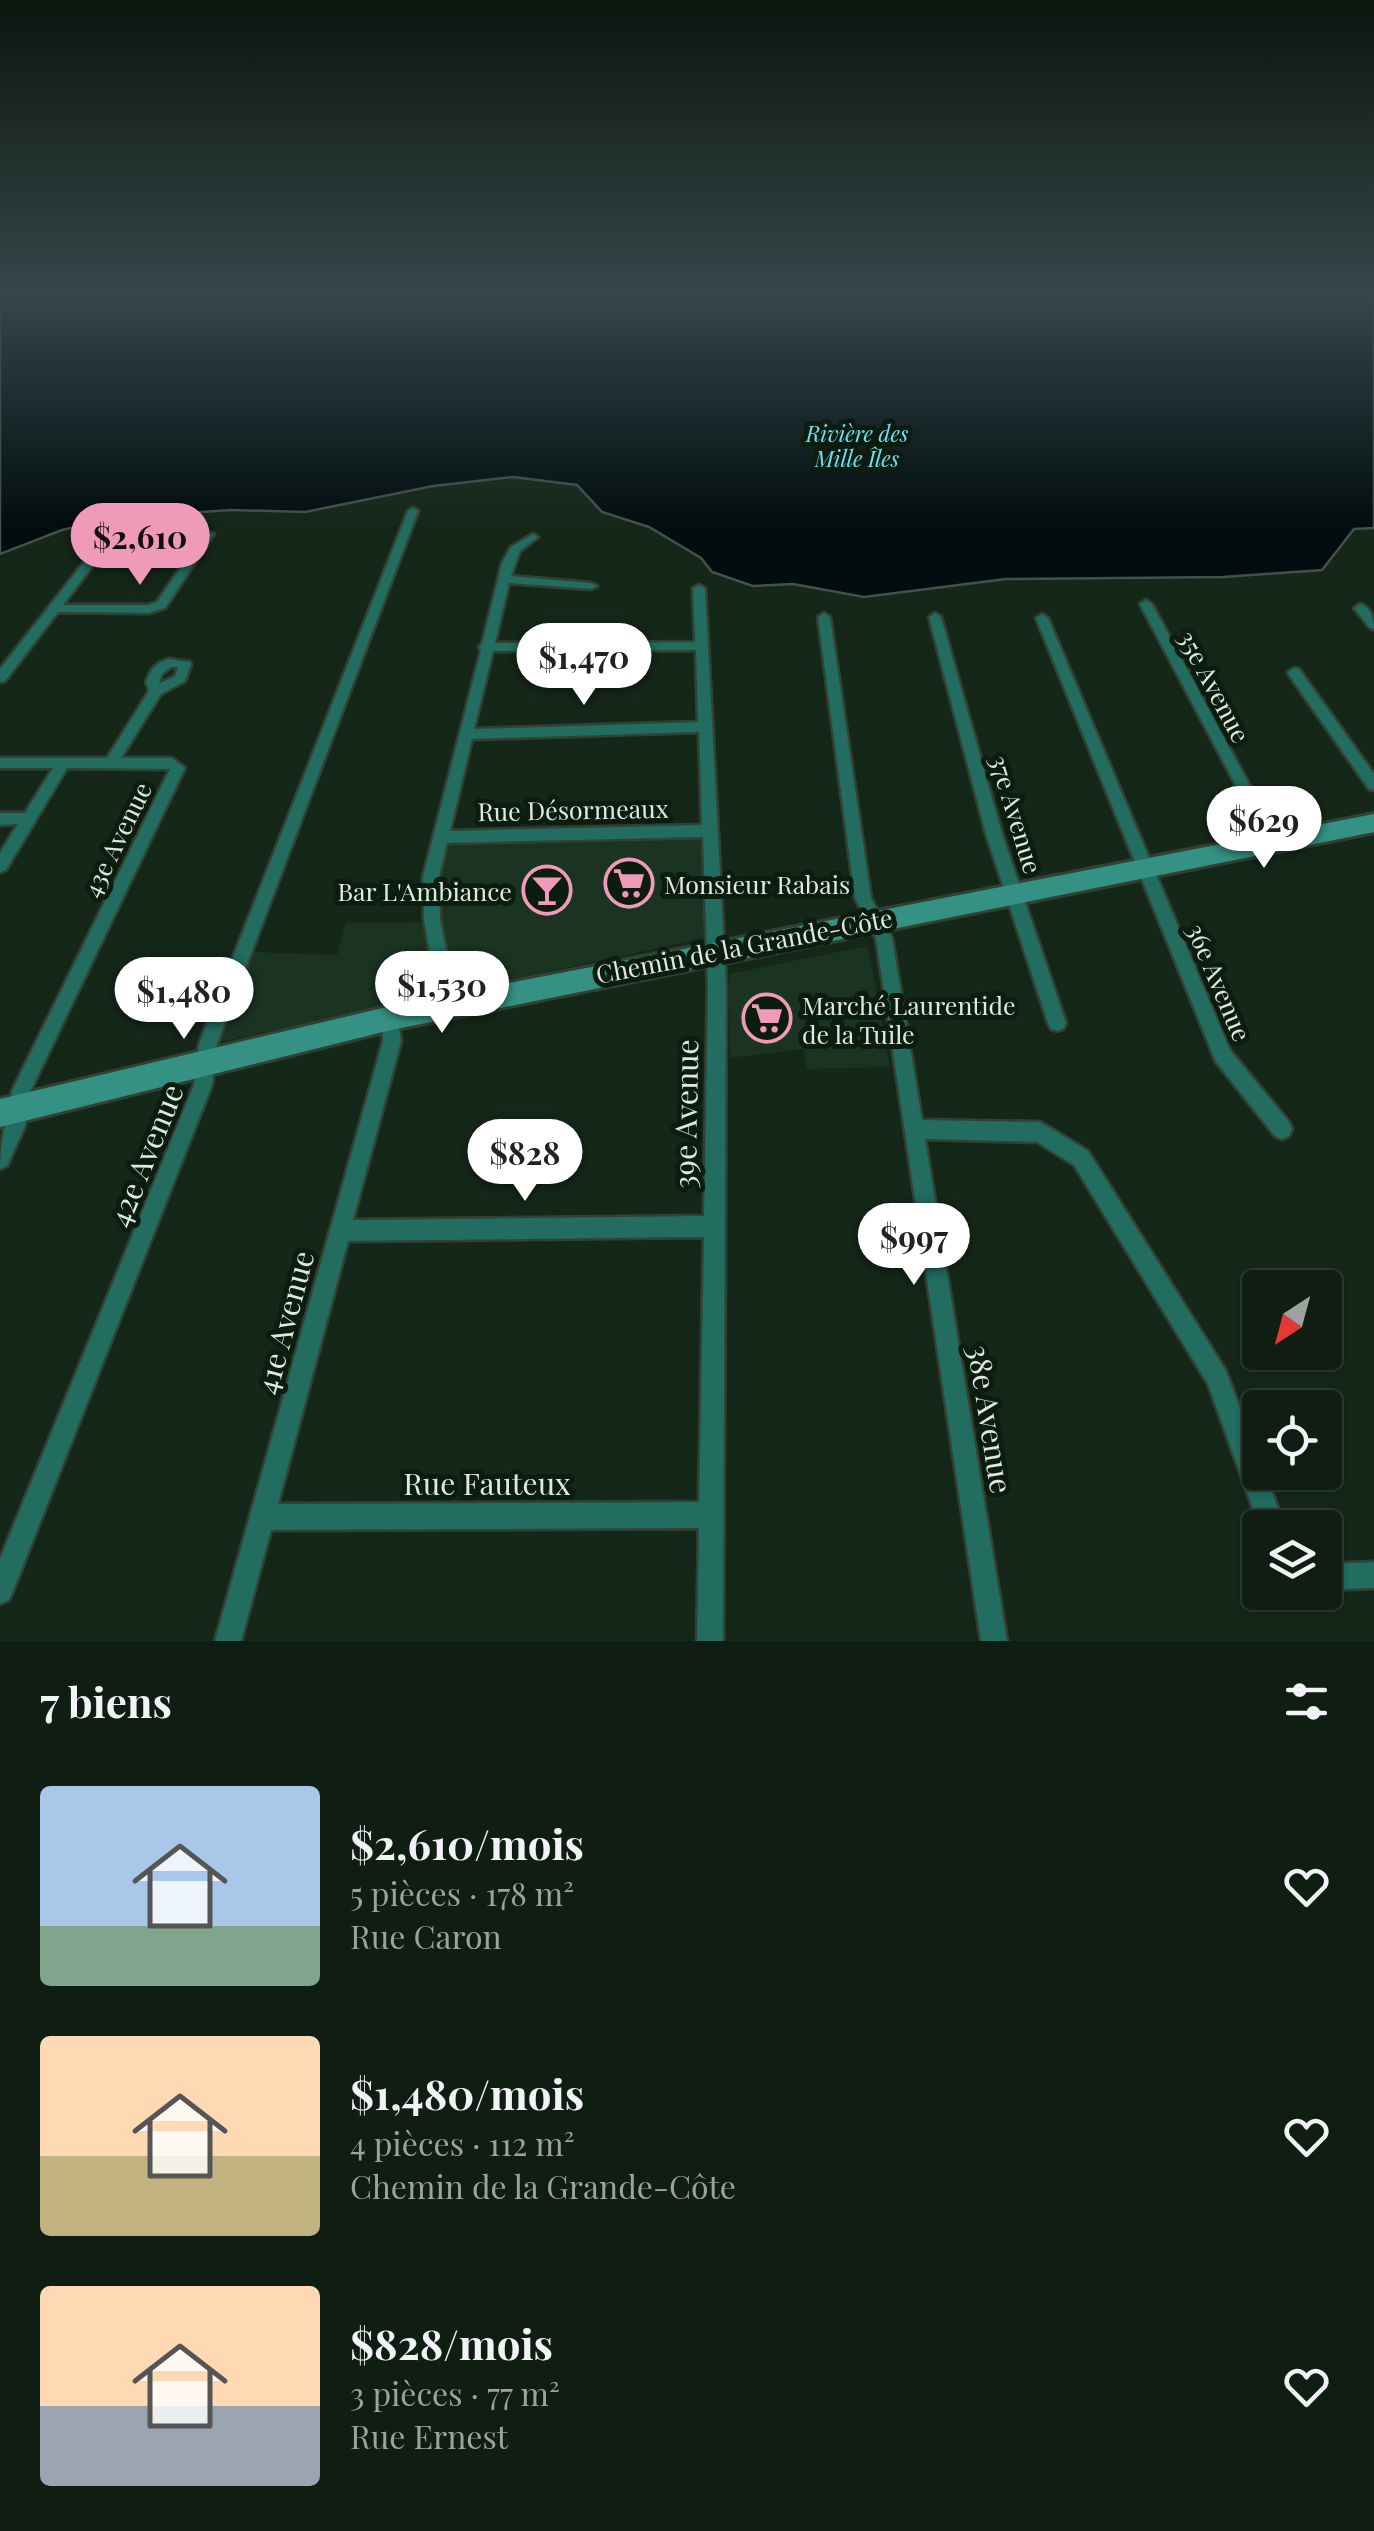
<!DOCTYPE html>
<html lang="fr">
<head>
<meta charset="utf-8">
<style>
	:root { --surface:#101d13; --page:#19261c; --text:#f1f3f6; --muted:#9ca2a0; --line:#303b33; --accent:#ef9ab8 }
	body { margin:0; font-family:"Playfair Display",serif; background:var(--page); color:var(--text); height:100vh; display:flex; flex-direction:column; font-size:38px; white-space:nowrap }
	* { box-sizing:border-box; margin:0 }
	p { font-size:32px; color:var(--muted) }
	.icon { flex:none; width:55px; height:55px; fill:none; stroke:currentColor; stroke-width:2; stroke-linecap:round; stroke-linejoin:round }
	.map { position:relative; height:1641px; overflow:hidden }
	.side { display:flex; flex-direction:column; background:var(--surface); flex:1 }
	.side>* { flex:none }
	.needle { width:65px; rotate:216deg }
	.buttons { position:absolute; left:1242px; top:1270px; display:grid; gap:20px }
	.buttons a { display:grid; place-items:center; width:100px; height:100px; border-radius:10px; background:var(--surface); box-shadow:0 2px 8px #0004,0 0 0 2px var(--line); font-size:50px }
	.price { position:absolute; translate:-50% -85px; padding:0 22px; border-radius:35px; background:#fff; color:#222; font-size:32px; line-height:65px; filter:drop-shadow(0 2px 5px #0008) }
	.price::after { content:''; position:absolute; left:50%; top:60px; width:30px; height:22px; margin-left:-15px; background:inherit; clip-path:polygon(0 0,100% 0,50% 100%) }
	.price.selected { background:var(--accent); color:#111 }
	ul { padding:0; list-style:none }
	li { display:flex; align-items:center; gap:30px; height:250px; padding:0 40px }
	li span { display:grid; place-items:center; flex:none; width:280px; height:200px; border-radius:10px; color:#555 }
	li>.icon { margin-inline-start:auto }
	span .icon { width:120px; height:120px; fill:#fffc; stroke-width:1 }
	li b { font-size:42px }
	h2 { display:flex; justify-content:space-between; align-items:center; height:120px; padding:0 40px; font-size:42px }
	.map>svg:first-child { display:block }
	.built { fill:#1b3321 }
	.water { fill:#020d0f; stroke:#444f4e; stroke-width:2.5 }
	.lines { fill:none; stroke-linecap:round; stroke-linejoin:round }
	.minor-casing { stroke:#314235; stroke-width:5 }
	.secondary-casing { stroke:#314235; stroke-width:6 }
	.minor { fill:#226c60; fill-rule:evenodd }
	.secondary { fill:#359183; fill-rule:evenodd }
	.labels { text-anchor:middle; dominant-baseline:central; stroke-width:10; stroke-linejoin:round; paint-order:stroke }
	.far-water-label { font-size:22px; font-style:italic; fill:#6ee0f6; stroke:#0c1d10 }
	.street-label { font-size:25px; fill:#dee9e0; stroke:#0c1d10 }
	.poi-label { font-size:25px; fill:#dee9e0; stroke:#0c1d10; text-anchor:start }
	.near-street-label { font-size:30px; fill:#dee9e0; stroke:#0c1d10 }
</style>
</head>
<body>
<div class="map">
<svg width="1374" height="1641" viewBox="0 0 1374 1641">
	<rect width="100%" height="100%" fill="#152719"/>
	<path class="built" d="M702 835 705 938 216 1043 254 952 337 955 346 923 437 922 440 874 450 841Z
		M868 946 890 1067 807 1069 804 1049 730 1058 729 974Z"/>
	<path class="water" d="M0 297H1374V528L1354 529 1322 570 1223 577 1006 579 864 597 793 584 753 586 712 572 701 558 649 527 602 512 577 485 513 477 433 486 305 512 231 510 114 518 62 530 0 554Z"/>
	<g class="lines">
		<g class="minor-casing">
			<path id="minor" d="M413 508 418 511 217 1044 212 1085 13 1591 9 1600 0 1604V1559L194 1085 199 1044 408 511Z
				M114 528 119 531 63 605H148L157 602 205 532 214 534 165 608 149 613 58 612 5 681 0 682V669L110 529Z
				M533 534 538 537 520 551 511 576 591 583 597 586 591 589 509 583 495 643 695 642 693 588 699 585 705 588 726 986 723 1641H697L699 1528 271 1530 241 1641H215L383 1041 382 1018 385 1012 391 1010 397 1012 401 1041 353 1220 704 1216 708 986 703 837 447 843 439 877 440 919 457 1006 454 1012 448 1014 442 1012 439 1006 424 919 423 877 481 650 479 647 482 644 502 563 511 547ZM696 650 698 722 474 729 493 651ZM699 732 702 825 450 831 472 739ZM704 1237 699 1502 278 1504 348 1241Z
				M1146 600 1152 604 1278 838 1281 842 1278 846H1268L1140 604Z
				M1360 604C1371 607 1374 619 1374 629L1370 628 1354 608Z
				M824 613 830 617 871 898 892 938 922 1120 1040 1122 1088 1151 1225 1369 1260 1460V1472H1265L1285 1528H1260L1208 1384 1074 1165 1037 1142 925 1139 1007 1641H981L876 938 855 898 818 617Z
				M935 613 941 617 1002 834 1066 1023 1063 1029 1057 1031 1051 1029 1048 1023 986 834 929 617Z
				M1042 614 1048 618 1230 1050 1289 1122 1292 1129 1289 1136 1282 1139 1275 1136 1216 1062 1036 618Z
				M169 659 190 662 191 665 185 681 161 694 121 758H172L185 768 30 1092 25 1126 7 1166 0 1169C0 1141 7 1119 12 1091L170 769 67 768 6 870 0 872V853L18 824 0 825V813H25L53 768H0V758H107L149 691 146 682C150 670 156 662 169 659ZM171 667H178L175 676 159 684 162 674Z
				M1294 668 1299 669 1374 774V790L1369 789 1289 675 1288 672Z
				M1374 1562V1588L1325 1590V1564Z"/>
		</g>
		<g class="secondary-casing">
			<path id="secondary" d="M1374 814V832L391 1030 0 1127V1099L391 1006Z"/>
		</g>
		<use href="#minor" class="minor"/>
		<use href="#secondary" class="secondary"/>
	</g>
	<linearGradient id="sky" x2="0" y2="1"><stop stop-color="#0c150e"/><stop offset="0.56" stop-color="#354749"/><stop offset="1" stop-color="#354749" stop-opacity="0"/></linearGradient>
	<rect width="1374" height="527" fill="url(#sky)"/>
	<defs>
		<g id="supermarket-ring" transform="scale(2.5)"><circle r="9.5" fill="#0c1d10" stroke="#ef9ab8" stroke-width="1.5"/><path d="M-6-5.5h2.5l.6 2H6L4.5 2H-2.5L-4.4-4H-6ZM-1.5 3.2a1.3 1.3 0 1 0 .1 0ZM3 3.2a1.3 1.3 0 1 0 .1 0Z" fill="#ef9ab8"/></g>
		<g id="bar-ring" transform="scale(2.5)"><circle r="9.5" fill="#0c1d10" stroke="#ef9ab8" stroke-width="1.5"/><path d="M-6-5H6L.8 .8V4.5H3.5V6h-7V4.5H-.8V.8Z" fill="#ef9ab8"/></g>
	</defs>
	<g fill-rule="evenodd">
		<use href="#supermarket-ring" x="629" y="883"/>
		<use href="#bar-ring" x="547" y="890"/>
		<use href="#supermarket-ring" x="767" y="1018"/>
	</g>
	<g class="labels">
		<g class="far-water-label">
			<text x="857" y="433">Rivière des<tspan x="857" dy="25">Mille Îles</tspan></text>
		</g>
		<g class="street-label">
			<text transform="translate(1215 686) rotate(62)">35e Avenue</text>
			<text transform="translate(573 809) rotate(-1)">Rue Désormeaux</text>
			<text transform="translate(1017 814) rotate(73)">37e Avenue</text>
			<text transform="translate(116 839) rotate(-64)">43e Avenue</text>
			<text transform="translate(744 945) rotate(-11)">Chemin de la Grande-Côte</text>
			<text transform="translate(1220 982) rotate(67)">36e Avenue</text>
		</g>
		<g class="poi-label">
			<text x="664" y="883">Monsieur Rabais</text>
			<text x="512" y="890" text-anchor="end">Bar L'Ambiance</text>
			<text x="802" y="1004">Marché Laurentide<tspan x="802" dy="29">de la Tuile</tspan></text>
		</g>
		<g class="near-street-label">
			<text transform="translate(685 1114) rotate(-89)">39e Avenue</text>
			<text transform="translate(145 1155) rotate(-68)">42e Avenue</text>
			<text transform="translate(284 1322) rotate(-75)">41e Avenue</text>
			<text transform="translate(991 1419) rotate(81)">38e Avenue</text>
			<text x="487" y="1483">Rue Fauteux</text>
		</g>
	</g>
</svg>
<div class="buttons">
<a><svg class="needle" viewBox="-14 -14 28 28"><path d="M0-13l5 13h-10z" fill="#e53935"/><path d="M0 13l5-13h-10z" fill="#9ca2a0"/></svg></a>
<a><svg class="icon" aria-label="locate" viewBox="0 0 24 24"><circle cx="12" cy="12" r="6"/><path d="M12 2v4M12 18v4M2 12h4M18 12h4"/></svg></a>
<a><svg class="icon" aria-label="layers" viewBox="0 0 24 24"><path d="M12 4l9 5-9 5-9-5zM3 14l9 5 9-5"/></svg></a>
</div>
<b class="price selected" style="left:140px;top:588px">$2,610</b>
<b class="price" style="left:584px;top:708px">$1,470</b>
<b class="price" style="left:1264px;top:871px">$629</b>
<b class="price" style="left:442px;top:1036px">$1,530</b>
<b class="price" style="left:184px;top:1042px">$1,480</b>
<b class="price" style="left:525px;top:1204px">$828</b>
<b class="price" style="left:914px;top:1288px">$997</b>
</div>
<section class="side">
<h2>7 biens<svg class="icon" aria-label="filters" viewBox="0 0 24 24"><path d="M4 7h16M4 17h16"/><circle cx="9" cy="7" r="2"/><circle cx="15" cy="17" r="2"/></svg></h2>
<ul>
<li><span style="background:linear-gradient(#a9c7e8 70%,#7fa58c 0)"><svg class="icon" aria-label="home" viewBox="0 0 24 24"><path d="M3 11l9-7 9 7M6 9v11h12V9"/></svg></span><div><b>$2,610/mois</b><p>5 pièces · 178 m²</p><p>Rue Caron</p></div><svg class="icon" aria-label="heart" viewBox="0 0 24 24"><path d="M12 20l-8-8c-3-5 5-10 8-4 3-6 11-1 8 4z"/></svg></li>
<li><span style="background:linear-gradient(#ffd9b3 60%,#c2b280 0)"><svg class="icon" aria-label="home" viewBox="0 0 24 24"><path d="M3 11l9-7 9 7M6 9v11h12V9"/></svg></span><div><b>$1,480/mois</b><p>4 pièces · 112 m²</p><p>Chemin de la Grande-Côte</p></div><svg class="icon" aria-label="heart" viewBox="0 0 24 24"><path d="M12 20l-8-8c-3-5 5-10 8-4 3-6 11-1 8 4z"/></svg></li>
<li><span style="background:linear-gradient(#ffd9b3 60%,#9aa5b1 0)"><svg class="icon" aria-label="home" viewBox="0 0 24 24"><path d="M3 11l9-7 9 7M6 9v11h12V9"/></svg></span><div><b>$828/mois</b><p>3 pièces · 77 m²</p><p>Rue Ernest</p></div><svg class="icon" aria-label="heart" viewBox="0 0 24 24"><path d="M12 20l-8-8c-3-5 5-10 8-4 3-6 11-1 8 4z"/></svg></li>
</ul>
</section>
</body>
</html>
